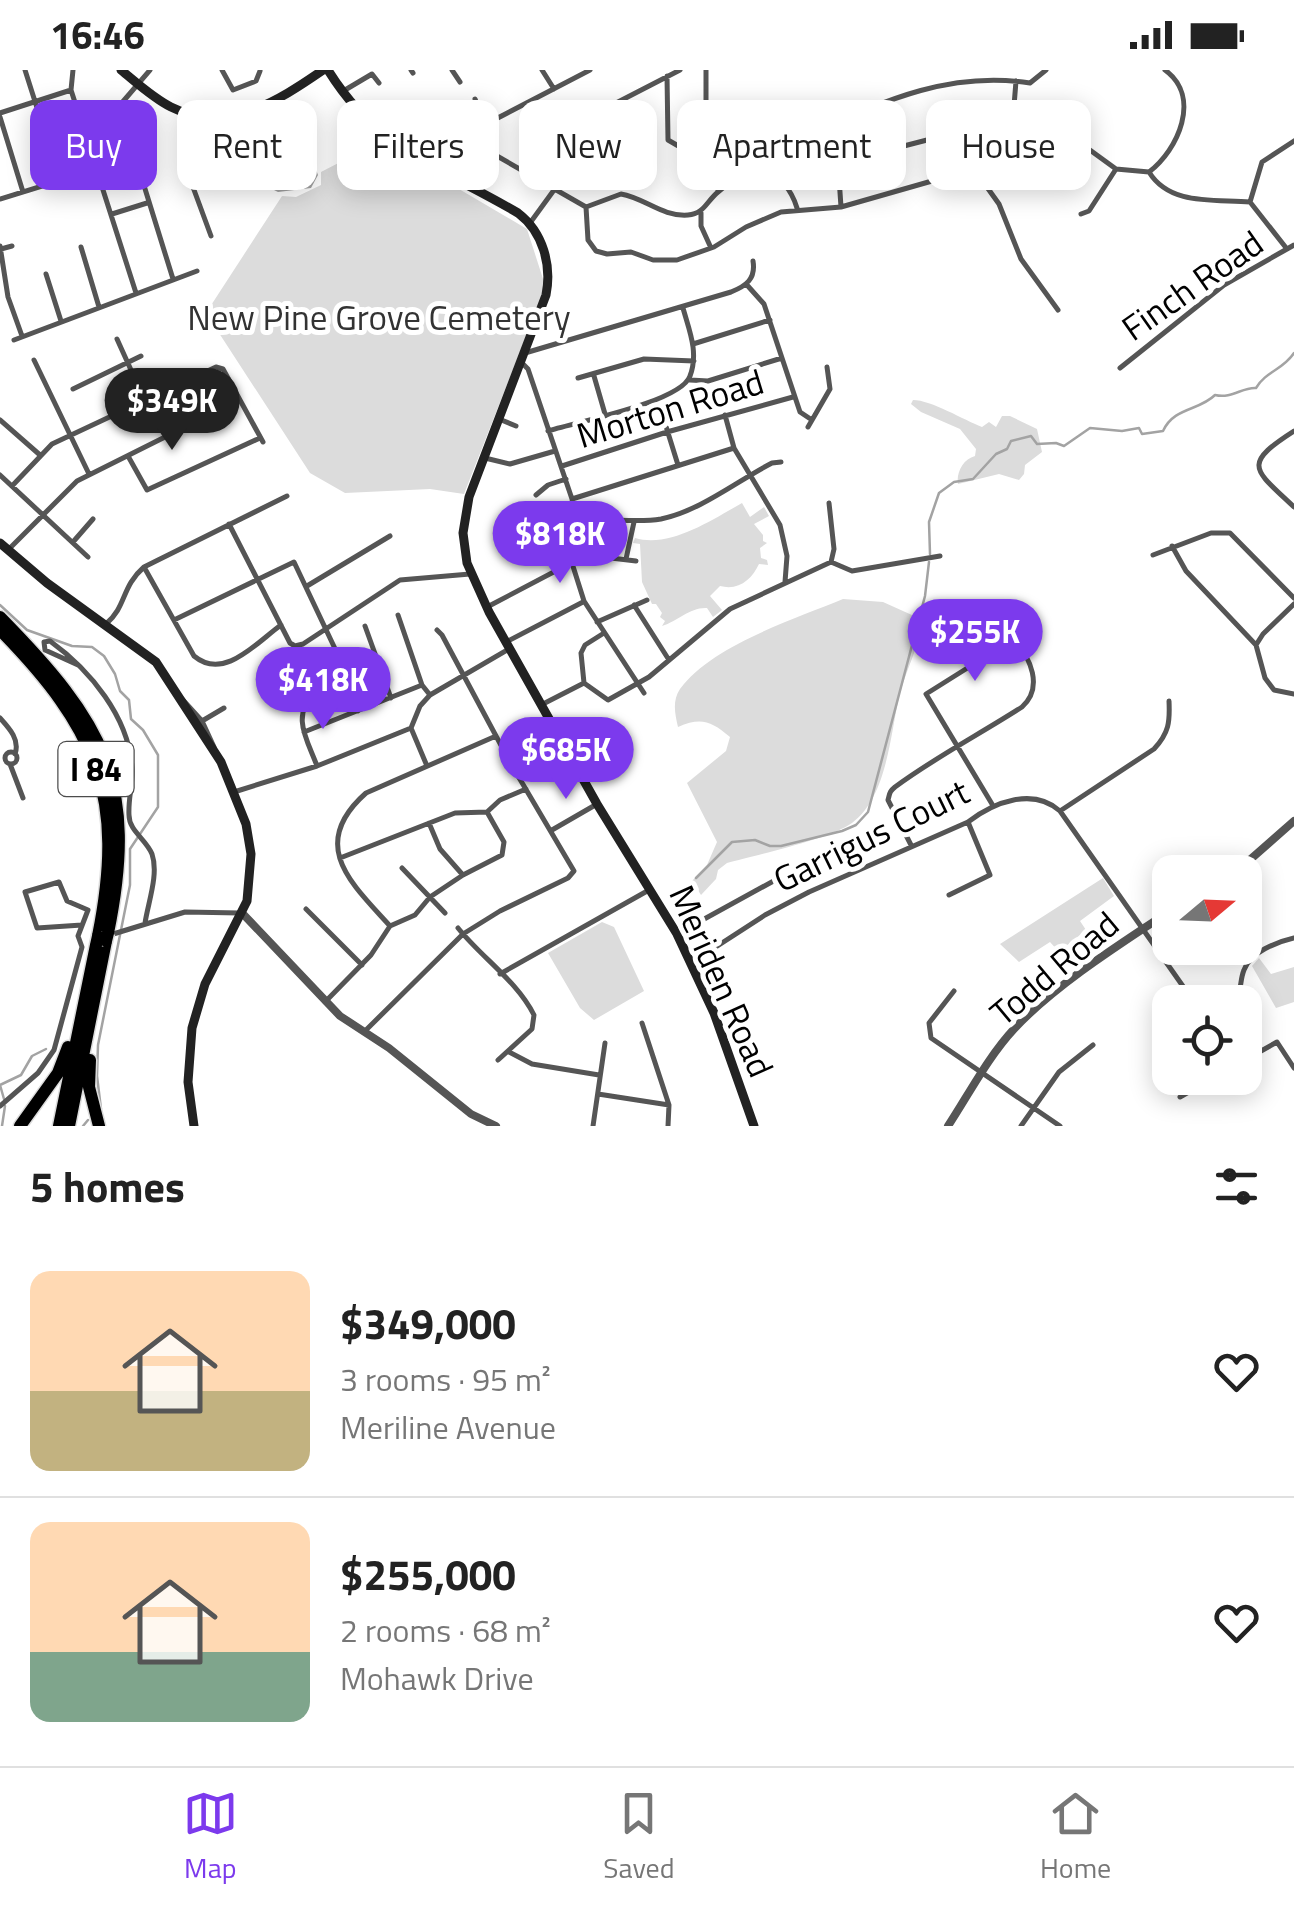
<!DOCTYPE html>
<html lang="en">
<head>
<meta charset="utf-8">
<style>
	:root { --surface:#fff; --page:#f6f6f6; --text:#222; --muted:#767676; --line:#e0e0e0; --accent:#7c3aed }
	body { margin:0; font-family:"Titillium Web",sans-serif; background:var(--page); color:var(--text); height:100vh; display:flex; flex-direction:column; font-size:38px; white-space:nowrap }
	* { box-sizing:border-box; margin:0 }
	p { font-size:32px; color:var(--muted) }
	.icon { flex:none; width:55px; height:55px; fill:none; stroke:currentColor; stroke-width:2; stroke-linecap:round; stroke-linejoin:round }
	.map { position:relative; height:1056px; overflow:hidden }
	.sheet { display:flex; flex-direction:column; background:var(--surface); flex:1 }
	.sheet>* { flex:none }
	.hud { position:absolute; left:30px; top:30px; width:1235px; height:90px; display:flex; gap:20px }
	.needle { width:65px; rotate:71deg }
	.tools { position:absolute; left:1152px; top:785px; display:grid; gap:20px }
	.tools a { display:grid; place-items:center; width:110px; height:110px; border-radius:20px; background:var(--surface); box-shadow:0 5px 25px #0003; font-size:50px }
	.price { position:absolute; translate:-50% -85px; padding:0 22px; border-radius:35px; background:var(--accent); color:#fff; font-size:32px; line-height:65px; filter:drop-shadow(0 2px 5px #0008) }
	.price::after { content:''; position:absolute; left:50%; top:60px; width:30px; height:22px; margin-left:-15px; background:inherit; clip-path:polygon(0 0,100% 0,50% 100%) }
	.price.selected { background:#222; color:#fff }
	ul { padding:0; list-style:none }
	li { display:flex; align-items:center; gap:30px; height:250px; padding:0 30px }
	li+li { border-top:2px solid var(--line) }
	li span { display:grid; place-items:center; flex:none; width:280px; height:200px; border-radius:20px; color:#555 }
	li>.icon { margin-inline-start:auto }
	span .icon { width:120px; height:120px; fill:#fffc; stroke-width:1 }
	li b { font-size:42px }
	h2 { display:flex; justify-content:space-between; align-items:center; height:120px; padding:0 30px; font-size:42px }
	.pill { padding:0 35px; border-radius:20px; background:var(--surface); box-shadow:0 5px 25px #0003; font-size:35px; line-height:90px }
	.pill.selected { background:var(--accent); color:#fff }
	.status { display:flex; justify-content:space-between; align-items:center; height:70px; padding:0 50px; background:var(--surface); direction:ltr }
	.status svg { height:28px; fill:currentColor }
	.tabs { display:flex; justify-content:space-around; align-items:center; height:140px; border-top:2px solid var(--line); background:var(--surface); font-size:28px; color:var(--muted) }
	.tabs a { display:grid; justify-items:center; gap:5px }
	.tabs .selected { color:var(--accent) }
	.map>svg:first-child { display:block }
	.green { fill:#dcdcdc }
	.water { fill:#a3a3a3 }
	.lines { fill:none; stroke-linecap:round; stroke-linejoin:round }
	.stream { stroke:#a3a3a3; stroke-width:2.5 }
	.motorway-casing { stroke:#dbdbdb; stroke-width:15 }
	.minor { stroke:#555; stroke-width:5 }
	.tertiary { stroke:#555; stroke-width:8 }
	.secondary { stroke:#222; stroke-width:9 }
	.motorway { stroke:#000; stroke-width:12 }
	.motorway-bridge-casing { stroke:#dbdbdb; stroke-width:15; stroke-linecap:butt }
	.motorway-bridge { stroke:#000; stroke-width:12 }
	.labels { text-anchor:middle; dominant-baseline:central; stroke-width:10; stroke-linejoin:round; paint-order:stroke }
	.shield { fill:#fff; stroke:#4c4c4c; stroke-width:2.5 }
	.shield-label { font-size:32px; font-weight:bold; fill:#000 }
	.street-label { font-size:35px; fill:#000; stroke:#fff }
	.park-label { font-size:35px; fill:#333; stroke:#fff }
</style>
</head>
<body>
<div class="status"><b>16:46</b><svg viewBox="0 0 49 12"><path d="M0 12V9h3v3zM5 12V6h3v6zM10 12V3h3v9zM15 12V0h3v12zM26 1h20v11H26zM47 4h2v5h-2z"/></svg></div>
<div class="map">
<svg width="1294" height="1056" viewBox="0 0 1294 1056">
	<rect width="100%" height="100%" fill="#fff"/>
	<path class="green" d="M379 72 527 159 544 212 543 223 464 424 430 419 345 423 310 403 206 243 282 126 296 127 321 115V102Z
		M913 330C931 330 964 350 982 357L989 352 996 357 1002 346H1010L1037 359 1042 382 1025 395 1024 404 1019 410 999 404 958 414C956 403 963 389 975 386L976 379 960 359 921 342 911 334Z
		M742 433 750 447 764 437 769 446 754 454 763 465V471L767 473 760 478 761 488 767 490 768 495 759 494C752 509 739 521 720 516L710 526 722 540 713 547 707 538C690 537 678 551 662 556L665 551 660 547 662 543 656 534H652L642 512 640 474 633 473 635 468C670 478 710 451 742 433Z
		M843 529 883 532 923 550C919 576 907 598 900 623 890 663 888 726 852 753 830 769 756 785 727 793L718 800 716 809 701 825 692 811 707 795 717 772 687 713 726 681 730 667C711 651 701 647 678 657 675 644 672 631 680 619 711 576 792 550 843 529Z
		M1103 808 1114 826 1080 851 1086 860 1059 882 1050 872 1019 892 1000 874Z
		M602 852 614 857 644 921 594 950 580 938 548 883Z
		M1259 888 1271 904 1294 897V932L1276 938 1252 896Z"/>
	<path class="water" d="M260 63C293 66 285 79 312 89L318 105 311 118 278 122 264 115 271 108 260 97Z"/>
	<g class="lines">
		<path class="stream" d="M930 484 929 452 939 423 954 412 973 409 996 384 1007 379 1011 371 1031 366 1037 374 1056 373 1064 376 1090 358 1122 361 1139 358 1142 364 1163 361C1174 337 1199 341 1215 325 1232 329 1242 317 1256 318 1266 301 1283 300 1294 283
			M0 535 27 560 72 576 92 577 104 586 115 604 120 621 129 630 131 649 143 660 158 685V737L130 779V815L98 975 97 1006 101 1039
			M696 808 732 772 755 770 770 776H781L842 761 856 755 868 742 925 526 929 492
			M4 1029 0 1015 21 1005 32 986 46 979
			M2 1056 5 1036
			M83 1056 88 1050"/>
		<g class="motorway-casing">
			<path id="motorway" d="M0 547C104 653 139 712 108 863
				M0 560C98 660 126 727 98 866
				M90 990 89 1017 99 1056
				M20 1056 58 1003 68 977
				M59 1056 96 875
				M69 1056 106 871"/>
		</g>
		<path class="minor" d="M25 0 60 110
			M73 0 71 20 136 223
			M222 0 233 20 256 11 260 1
			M411 0 413 3
			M452 0 460 12
			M542 0 554 19
			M706 0V81L716 97 718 121
			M667 6 668 70 694 85 706 81
			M345 20 372 4 379 13
			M475 29 485 53
			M119 35 173 209
			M823 38 838 93 841 137
			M0 43 71 20
			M418 43 428 60
			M193 45 183 90 211 166
			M0 47 23 122
			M81 47 120 35 150 0
			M1012 47 1072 67 1116 99 1149 102C1178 80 1202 27 1165 0
			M594 63 610 69 627 70
			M462 66 586 137 621 124C645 128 662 147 688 145 704 144 706 132 718 122 749 95 784 96 797 138
			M806 66C880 33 947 0 1030 13L1046 0
			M391 69 423 51
			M419 89 590 0
			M838 93 958 62 972 61 994 76
			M974 99 999 134 1021 189 1058 240
			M1149 102C1170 136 1214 129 1250 132L1287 179
			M0 129 97 99
			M1250 132 1262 92 1294 71
			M586 137 588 170 596 181 607 184 631 182 653 190H677L714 177 746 157 781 142 841 137 974 99 1008 57 1014 36 1016 11
			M701 143V156L711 178
			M112 144 147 133
			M1081 144 1089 141 1116 99
			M530 153 618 32 680 0
			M0 176 8 227 22 266
			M81 177 99 237
			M1 179 12 176
			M46 204 61 251
			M747 215 764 234 800 342 812 350
			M117 269 145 331
			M14 270 197 201
			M693 274 770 250
			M525 283 731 222C746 216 756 209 753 191
			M34 290 89 404
			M521 292 528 299 572 429 576 452 571 490 584 531 644 623
			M1120 298 1224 215 1294 175
			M594 306 605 344
			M578 308 644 289 694 291
			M690 310 708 311 782 288
			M73 319 141 286
			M725 345 734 378 780 455 787 486 785 512
			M499 349 516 356
			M0 350 40 385
			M664 350 678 395
			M808 357 830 319 827 297
			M548 361C577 352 681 332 690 306 699 282 689 260 683 238
			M1294 361C1241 395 1254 399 1294 437
			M128 386 147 420 260 368
			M485 388 510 394 555 381
			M562 396 667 362 793 327
			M0 405 88 487
			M12 416 52 374 216 297 223 299 263 372
			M536 425 548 415 566 409
			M572 429 734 378
			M576 452C605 446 632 454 661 449 700 441 737 411 772 393L781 392
			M229 454 290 573 295 576 303 574 400 510 470 504
			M73 472 93 449
			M1172 476 1186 501 1256 575
			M8 480 77 411 239 330
			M1153 485 1211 463H1230L1294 528
			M626 489 634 452
			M831 492 852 501 940 486
			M144 497 194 586C224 611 256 573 281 555
			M307 516 390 466
			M1294 534 1263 564 1256 575 1265 608 1274 620 1294 624
			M634 535 669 590
			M489 536 586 485 636 491
			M398 545 422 615 430 625
			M174 550 294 492 338 585 358 641
			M597 552 647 530
			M106 554C127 536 121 517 144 497L287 426
			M365 556 391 628
			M604 563 585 575 581 583 584 613 608 630 649 607 730 539 831 492 834 479 829 433
			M506 572 583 532
			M78 595 45 580 44 572 50 571C90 600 129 647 132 698 133 714 128 729 129 745 129 761 146 769 152 784 159 804 148 833 145 853
			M316 622C290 645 307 669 317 696
			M182 629 202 651 214 677
			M541 635 584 613
			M0 648C10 659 20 670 15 684
			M202 651 224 638
			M411 658 427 696
			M304 662 422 615
			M5 688a6 6 0 1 1 12 0a6 6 0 1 1-12 0Z
			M10 694 23 728
			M234 722 317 696 411 658 420 636 430 625 509 579
			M1060 741 1154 679C1169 663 1170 652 1169 631
			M487 742 500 730 526 719
			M429 753 440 779 462 804
			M552 760 597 734
			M911 775 888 730C890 723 889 722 895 717 934 688 980 664 1022 637 1043 618 1032 587 1012 570L926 624 992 734
			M340 788 455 743 487 742
			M402 798 445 843
			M949 825 990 805 968 752
			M306 839 362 895
			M390 856C352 814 307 775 366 723L496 666
			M458 858C482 888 517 911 534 945L532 959 498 990
			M677 864 808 792
			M110 865 185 842 240 843
			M691 893 765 845 809 822 968 752C994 732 1033 717 1060 741L1194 932
			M500 904 649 820
			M954 921 929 953 931 968 1060 1056
			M325 932 371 885 390 856 415 845 430 827 463 805 502 785 504 772 487 742
			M1233 932C1243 921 1239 912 1244 900 1250 882 1277 872 1294 868
			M642 953 669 1035 668 1056
			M364 962 463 864 500 841 568 808 574 801 511 694 442 565 437 560
			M509 982 532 994 599 1005
			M1245 990 1277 972 1294 998
			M598 1024 669 1035
			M1180 1027 1213 1008
			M0 1036 38 1003 54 980 82 877 78 866 88 840 67 831 59 812 25 822 37 858 82 855
			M593 1056 605 973
			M1021 1056 1059 1002 1093 975"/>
		<path class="tertiary" d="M1236 802 1294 751
			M243 844 340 946 389 978 471 1044 496 1056
			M948 1056C969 1024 988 987 1014 959 1055 915 1120 874 1170 841"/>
		<path class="secondary" d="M121 0C137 13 153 28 171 37 226 65 278 31 323 0
			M328 0C379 82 440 97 518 143 543 162 552 195 546 225L469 427 463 463 467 493 489 542 597 734 677 864 714 943 754 1056
			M0 473 47 513 156 592 221 692 246 754 251 784 247 831 205 914 192 958 188 1012 194 1056"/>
		<use href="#motorway" class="motorway"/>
		<g class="motorway-bridge-casing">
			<path id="motorway-bridge" d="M106 871 108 863
				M96 875 98 866"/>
		</g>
		<use href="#motorway-bridge" class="motorway-bridge"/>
	</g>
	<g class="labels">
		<rect class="shield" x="58.5" y="672" width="75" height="54" rx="8"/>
		<g class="shield-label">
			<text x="96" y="699">I 84</text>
		</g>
		<g class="street-label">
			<text transform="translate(1192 215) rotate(-35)">Finch Road</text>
			<text transform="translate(670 338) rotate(-17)">Morton Road</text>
			<text transform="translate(871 765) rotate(-26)">Garrigus Court</text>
			<text transform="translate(1054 898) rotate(-40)">Todd Road</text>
			<text transform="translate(722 911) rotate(66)">Meriden Road</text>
		</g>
		<g class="park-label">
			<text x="379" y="247">New Pine Grove Cemetery</text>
		</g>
	</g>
</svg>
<div class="tools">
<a><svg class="needle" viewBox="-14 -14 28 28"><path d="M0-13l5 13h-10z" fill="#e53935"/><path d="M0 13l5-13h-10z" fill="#767676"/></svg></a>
<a><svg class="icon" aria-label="locate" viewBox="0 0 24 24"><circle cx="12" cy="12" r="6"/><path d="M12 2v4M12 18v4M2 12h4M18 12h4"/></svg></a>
</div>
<b class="price selected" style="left:172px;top:383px">$349K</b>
<b class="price" style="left:560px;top:516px">$818K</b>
<b class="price" style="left:975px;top:614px">$255K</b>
<b class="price" style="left:323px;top:662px">$418K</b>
<b class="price" style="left:566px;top:732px">$685K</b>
<div class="hud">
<a class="pill selected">Buy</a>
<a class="pill">Rent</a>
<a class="pill">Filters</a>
<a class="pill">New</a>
<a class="pill">Apartment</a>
<a class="pill">House</a>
</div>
</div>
<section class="sheet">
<h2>5 homes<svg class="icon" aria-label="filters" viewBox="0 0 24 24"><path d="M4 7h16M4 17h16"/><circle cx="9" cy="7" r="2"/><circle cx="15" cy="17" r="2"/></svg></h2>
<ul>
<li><span style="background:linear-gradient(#ffd9b3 60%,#c2b280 0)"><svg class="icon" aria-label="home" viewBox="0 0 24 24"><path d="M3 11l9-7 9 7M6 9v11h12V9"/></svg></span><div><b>$349,000</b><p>3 rooms · 95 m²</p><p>Meriline Avenue</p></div><svg class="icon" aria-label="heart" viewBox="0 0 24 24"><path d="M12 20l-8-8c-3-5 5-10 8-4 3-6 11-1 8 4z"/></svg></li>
<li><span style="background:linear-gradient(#ffd9b3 65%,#7fa58c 0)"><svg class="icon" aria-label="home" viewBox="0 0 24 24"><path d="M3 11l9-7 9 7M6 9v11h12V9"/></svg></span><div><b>$255,000</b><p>2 rooms · 68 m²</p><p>Mohawk Drive</p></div><svg class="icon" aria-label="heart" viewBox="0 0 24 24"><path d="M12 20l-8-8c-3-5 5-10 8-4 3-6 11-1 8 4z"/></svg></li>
</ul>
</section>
<nav class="tabs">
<a class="selected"><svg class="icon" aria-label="map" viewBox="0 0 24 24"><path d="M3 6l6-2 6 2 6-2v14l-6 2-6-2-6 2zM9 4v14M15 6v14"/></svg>Map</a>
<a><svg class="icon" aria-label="saved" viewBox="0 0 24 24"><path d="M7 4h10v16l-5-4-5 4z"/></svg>Saved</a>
<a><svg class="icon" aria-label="home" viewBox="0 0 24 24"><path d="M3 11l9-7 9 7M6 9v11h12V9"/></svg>Home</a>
</nav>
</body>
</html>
